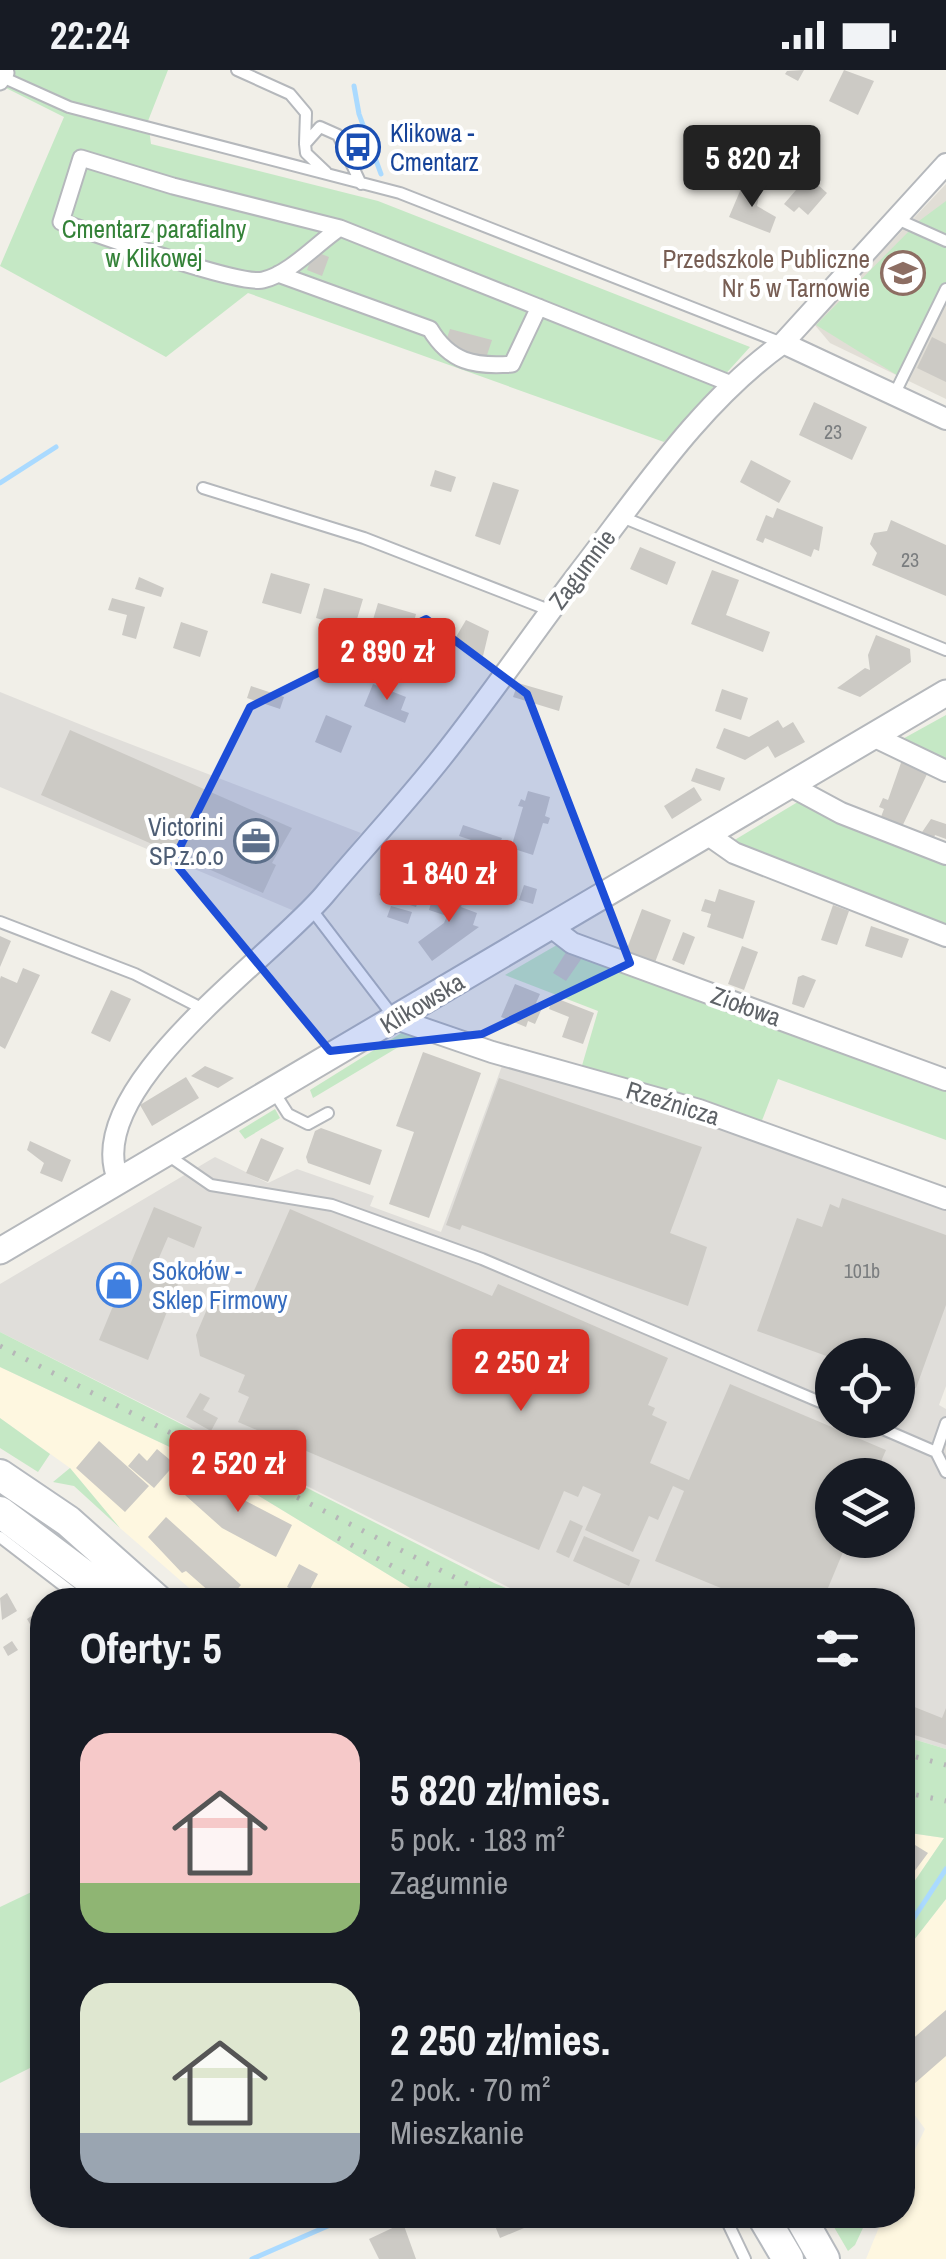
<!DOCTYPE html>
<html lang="pl">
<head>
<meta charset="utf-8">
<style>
	:root { --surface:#171b24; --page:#242831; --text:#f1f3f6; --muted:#9ea1a6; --accent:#d93025 }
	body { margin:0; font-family:"Archivo Narrow",sans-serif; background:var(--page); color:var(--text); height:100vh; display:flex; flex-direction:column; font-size:38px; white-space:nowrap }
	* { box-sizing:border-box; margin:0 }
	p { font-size:32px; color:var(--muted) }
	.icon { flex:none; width:55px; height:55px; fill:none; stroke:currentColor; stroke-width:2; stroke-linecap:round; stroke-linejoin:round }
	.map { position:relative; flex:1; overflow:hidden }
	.details { position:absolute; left:30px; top:1518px; width:885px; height:640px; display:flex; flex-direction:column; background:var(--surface); border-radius:40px; box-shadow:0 2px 8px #0004 }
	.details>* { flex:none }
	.controls { position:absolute; left:815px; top:1268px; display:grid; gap:20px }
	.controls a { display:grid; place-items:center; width:100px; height:100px; border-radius:50%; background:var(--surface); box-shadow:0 2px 8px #0004; font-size:50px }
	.price { position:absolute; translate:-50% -85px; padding:0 22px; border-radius:10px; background:var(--accent); color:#fff; font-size:32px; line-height:65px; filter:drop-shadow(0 2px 5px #0008) }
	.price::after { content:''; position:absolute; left:50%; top:60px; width:30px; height:22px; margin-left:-15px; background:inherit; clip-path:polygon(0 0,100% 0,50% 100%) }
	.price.on { background:#222; color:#fff }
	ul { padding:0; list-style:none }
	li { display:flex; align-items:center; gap:30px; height:250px; padding:0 50px }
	li span { display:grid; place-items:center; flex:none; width:280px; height:200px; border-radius:30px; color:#555 }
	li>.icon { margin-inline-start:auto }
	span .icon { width:120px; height:120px; fill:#fffc; stroke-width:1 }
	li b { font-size:42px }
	h2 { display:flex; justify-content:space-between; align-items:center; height:120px; padding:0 50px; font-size:42px }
	.status { display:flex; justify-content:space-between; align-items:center; height:70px; padding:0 50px; background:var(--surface); direction:ltr }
	.status svg { height:28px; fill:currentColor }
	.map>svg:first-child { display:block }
	.commercial { fill:#fef7e0 }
	.industrial { fill:#e0deda; fill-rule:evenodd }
	.education { fill:#e1ded6 }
	.green { fill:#c5e8c5 }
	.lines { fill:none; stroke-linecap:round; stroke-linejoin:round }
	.stream { stroke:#aadaff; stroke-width:5 }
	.building { fill:#cccac5 }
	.service-casing { stroke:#b5b8bc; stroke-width:14 }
	.pedestrian-casing { stroke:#b5b8bc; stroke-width:19 }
	.minor-casing { stroke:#b5b8bc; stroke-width:24 }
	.tertiary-casing { stroke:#b5b8bc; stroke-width:29 }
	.secondary-casing { stroke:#b6babf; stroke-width:34 }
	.service { stroke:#fff; stroke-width:10 }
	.pedestrian { stroke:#fff; stroke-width:15 }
	.minor { stroke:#fff; stroke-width:20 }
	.tertiary { stroke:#fff; stroke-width:25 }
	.secondary { stroke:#fff; stroke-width:30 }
	.rail { stroke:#b6b7b8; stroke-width:5; stroke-dasharray:2.5 12; stroke-linecap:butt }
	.marked { fill:#1d4ed8; fill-opacity:0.2; stroke:#1d4ed8; stroke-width:8; stroke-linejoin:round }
	.labels { text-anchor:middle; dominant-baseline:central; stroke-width:8; stroke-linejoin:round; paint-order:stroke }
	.number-label { font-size:20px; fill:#7a7d7f }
	.transit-label { font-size:25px; fill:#164399; stroke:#fff; text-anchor:start }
	.park-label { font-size:25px; fill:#348238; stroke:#fff }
	.education-label { font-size:25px; fill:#785e54; stroke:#fff; text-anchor:end }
	.street-label { font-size:25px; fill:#5f6368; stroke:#fff }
	.service-label { font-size:25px; fill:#4e5e75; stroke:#fff; text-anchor:end }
	.shop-label { font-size:25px; fill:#366cbe; stroke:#fff; text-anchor:start }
</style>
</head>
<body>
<div class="status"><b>22:24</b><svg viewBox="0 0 49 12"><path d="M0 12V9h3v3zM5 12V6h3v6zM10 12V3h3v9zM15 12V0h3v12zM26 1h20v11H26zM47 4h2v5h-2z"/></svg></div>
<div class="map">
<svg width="946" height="2189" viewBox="0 0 946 2189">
	<rect width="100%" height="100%" fill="#f1efe8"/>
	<path class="commercial" d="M0 1297 208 1395 430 1530H203L120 1458 70 1398 0 1348Z
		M903 1762 944 1768 903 1828Z
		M946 1829V2189H866L884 2145H902L903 2104 925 2059 903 2029V1884Z"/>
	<path class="industrial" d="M0 622 99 662 361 763 299 843 0 717Z
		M503 993 764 1073 946 1138V1316L939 1335 946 1339V1679L903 1666 902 1530H534L0 1262V1214L215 1087 268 1113 297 1099 374 1126 370 1136 441 1162ZM832 1285H898V1350H832ZM832 1405H898V1470H832Z"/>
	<path class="education" d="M946 114V329L830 273 814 254Z"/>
	<path class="green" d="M0 0H168L148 51 151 74 378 131 750 277 664 372 248 223 166 287 0 196 64 47 0 15Z
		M946 131V212L900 307 816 255 919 151Z
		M946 645V695L899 671Z
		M801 730 946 790V860L728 774Z
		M562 872 946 1017V1070L778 1009 761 1053 581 999 598 941 505 905Z
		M403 962 417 966 313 1028 310 1020Z
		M275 1039 280 1048 245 1069 239 1061Z
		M0 1262 494 1513 534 1530H430L208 1395 0 1297Z
		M0 1348 50 1384 38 1402 0 1378Z
		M70 1398 120 1458 74 1416 53 1412Z
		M903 1666 946 1679V1829L903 1884V1828L944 1768 903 1762Z
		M42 1817V1992L0 2013V1837Z
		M827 2145H869L855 2175 848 2181Z"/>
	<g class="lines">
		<path class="stream" d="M354 16 359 44 381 104
			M0 413 56 377
			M902 1866 946 1799
			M252 2189 353 2145"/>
	</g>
	<path class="building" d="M804 0 798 11 785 4 787 1Z
		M844 0 874 11 858 45 829 31Z
		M808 106 827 123 808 145 799 137 794 142 784 134Z
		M743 114 760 121 757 136 776 147 770 163 729 147Z
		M314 181 329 187 322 206 307 200Z
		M450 259 492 270 484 294 444 277Z
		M932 267 946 274V312L917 298Z
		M814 332 867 357 852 390 799 365Z
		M751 390 791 411 779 433 740 412Z
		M435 400 456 407 451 422 430 416Z
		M493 412 519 420 500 475 475 466Z
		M777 438 823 457 819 481 814 479 811 487 765 468 763 473 756 470 766 445 773 448Z
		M891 450 946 475V526L872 495 877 483 870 474 874 463 887 461Z
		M640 477 676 492 667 515 630 499Z
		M712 500 739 510 726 545 770 562 763 582 691 554Z
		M271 503 310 514 301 544 262 533Z
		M139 507 164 518 161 527 135 519Z
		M324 518 363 529 354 559 316 548Z
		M112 528 145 537 136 569 122 565 127 545 108 540Z
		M378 533 416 544 408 575 369 563Z
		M466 550 489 561 483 586 453 572Z
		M181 552 208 561 200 587 173 578Z
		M876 565 910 579 911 592 860 627 837 618 865 598 870 600 868 585Z
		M518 613 563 626 559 641 513 627Z
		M373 614 406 627 401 640 409 643 405 653 364 636Z
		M251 616 284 627 280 639 247 628Z
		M722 619 748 628 741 650 715 641Z
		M326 645 352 656 341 683 315 672Z
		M778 650 783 658 793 652 805 672 775 688 768 676 745 690 716 678 724 658 749 667Z
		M70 660 292 758 272 793 276 795 263 823 41 725Z
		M902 690 929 700 900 761 879 752 884 739 879 737 883 728 888 730Z
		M696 698 725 708 720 721 691 711Z
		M694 717 702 730 672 749 664 736Z
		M528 721 550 727 545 746 550 748 548 754 543 753 533 785 511 778 523 737 518 736 521 729 525 731Z
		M931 749 946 754V769L935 765 932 773 918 768Z
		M463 755 502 768 498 779 459 766Z
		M394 777 410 781 406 793 415 795 411 816 422 820 416 837 379 825Z
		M524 815 537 819 533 834 519 830Z
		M450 816 466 822 461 837 477 843 473 855 479 857 432 891 418 872 444 853 447 846 429 840 431 833H444Z
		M719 819 755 831 743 869 707 857 711 844 701 841 705 829 715 832Z
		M833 835 849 841 837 875 821 870Z
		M391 836 412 842 408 854 387 847Z
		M642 839 671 850 654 895 625 884Z
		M871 856 909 869 902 888 865 876Z
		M683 862 695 867 684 895 672 890Z
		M0 866 11 871 0 897Z
		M742 876 758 882 744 920 728 914Z
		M568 879 582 888 566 911 553 903Z
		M23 898 40 905 5 979 0 976V909L1 906 17 913Z
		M803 905 816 910 804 938 792 934 798 907Z
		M515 914 540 924 536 933 543 936 535 954 528 951 526 957 501 947Z
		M111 920 131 929 110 972 91 963Z
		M553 927 594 943 583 974 562 967 569 947 549 939Z
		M423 982 481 1003 429 1148 389 1134 414 1062 396 1056Z
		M205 996 234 1008 218 1018 191 1006Z
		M186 1007 199 1028 152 1056 140 1035Z
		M499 1008 702 1077 670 1163 707 1177 688 1236 462 1155 460 1160 446 1155Z
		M321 1058 382 1080 370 1115 308 1093 306 1087 315 1061Z
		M261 1068 284 1078 268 1112 246 1103Z
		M30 1071 71 1090 62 1112 40 1103 44 1093 27 1080Z
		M842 1128 946 1165V1235L916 1318 898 1311V1285L832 1288 757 1261 797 1148 822 1157 830 1134 839 1138Z
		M154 1137 202 1157 194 1178 168 1167 158 1190 183 1201 148 1290 99 1270Z
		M290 1139 492 1226 498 1214 668 1288 648 1335 655 1338 652 1345 667 1352 650 1393 689 1410 730 1314 886 1380 875 1405H832V1470H848L823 1530H750L655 1491 684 1421 673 1416 658 1450 649 1446 633 1482 585 1460 601 1424 583 1416 578 1427 564 1421 539 1480 238 1352 249 1327 238 1322 245 1305 200 1286 196 1265 216 1218 249 1232Z
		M200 1323 210 1328 203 1340 218 1348 211 1361 186 1347Z
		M99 1371 149 1416 125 1442 76 1398Z
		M157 1379 175 1394 154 1418 128 1396 139 1383 147 1391Z
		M198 1400 214 1408 211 1413 292 1455 276 1487 222 1458 185 1425Z
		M166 1447 241 1515 228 1530H219L186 1501 182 1503 148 1467Z
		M570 1450 583 1456 569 1488 556 1482Z
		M584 1466 640 1490 629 1516 573 1491Z
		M299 1494 318 1504 306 1527 287 1517Z
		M7 1523 17 1541 2 1550 0 1528Z
		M42 1539V1569L40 1571 27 1549Z
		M12 1571 18 1580 8 1586 3 1577Z
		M902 1632 942 1648 946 1638V1675L902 1661Z
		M902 1767 928 1783 902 1818Z
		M946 1940V1986L906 2021 902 1978Z
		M482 2145H518L524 2158 500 2168 491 2146 483 2149Z
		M403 2153 416 2189H379L369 2169Z"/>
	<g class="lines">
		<g class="service-casing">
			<path id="service" d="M237 0 290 24 306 43 305 73
				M0 6 69 37 400 123 782 273
				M326 102 306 83 305 74 320 57 338 65 361 114
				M897 149 946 171
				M894 325 946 219
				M203 418 364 468 549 540
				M622 447 946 580
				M312 840 393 946
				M0 852 135 904 205 940
				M274 1022 288 1044 308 1054 328 1043
				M169 1086 211 1115 332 1135 482 1189 832 1337
				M862 1350 936 1382 946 1402
				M936 1382 946 1353
				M0 1467 82 1530
				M724 2145 745 2189"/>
		</g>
		<g class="pedestrian-casing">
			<path id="pedestrian" d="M0 12 6 3 0 0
				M340 158C317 173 290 204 263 210 238 216 95 163 61 152L81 88 173 116 340 158 734 315
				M278 204 430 259C450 292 474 297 512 294L539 237"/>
		</g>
		<g class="minor-casing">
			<path id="minor" d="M783 273 946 349
				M875 667 946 701
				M789 715 841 743 946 784
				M707 764 734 783 946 866
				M550 856 572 873 946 1010
				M396 949 492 982 699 1040 946 1129
				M119 1111C77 1020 273 887 325 824 362 780 402 737 438 692 487 631 531 566 578 504 640 424 700 332 783 273L946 94"/>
		</g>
		<g class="tertiary-casing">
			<path id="tertiary" d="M0 1181 946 623"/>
		</g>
		<g class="secondary-casing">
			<path id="secondary" d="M0 1405 68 1451 157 1530
				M0 1442 117 1530
				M762 2145 788 2189
				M799 2145 824 2189"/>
		</g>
		<use href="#service" class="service"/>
		<use href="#pedestrian" class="pedestrian"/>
		<use href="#minor" class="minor"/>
		<use href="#tertiary" class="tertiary"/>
		<use href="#secondary" class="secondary"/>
		<path class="rail" d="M0 1276 499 1530
			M338 1468 458 1530
			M902 1683 946 1695
			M902 1722 946 1731"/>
	</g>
	<path class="marked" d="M426 549 527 624 630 893 482 964 330 981 173 791 250 637Z"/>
	<defs>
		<g id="bus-ring" transform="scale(2.25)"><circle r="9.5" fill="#fff" stroke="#1a4fb4" stroke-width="1.5"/><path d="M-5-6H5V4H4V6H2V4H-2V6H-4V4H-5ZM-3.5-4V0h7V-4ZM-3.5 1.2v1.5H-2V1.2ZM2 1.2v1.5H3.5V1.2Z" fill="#1a4fb4"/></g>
		<g id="school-ring" transform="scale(2.25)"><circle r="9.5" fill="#fff" stroke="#8d6e63" stroke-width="1.5"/><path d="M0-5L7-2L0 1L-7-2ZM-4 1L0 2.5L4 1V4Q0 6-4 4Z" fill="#8d6e63"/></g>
		<g id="office-ring" transform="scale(2.25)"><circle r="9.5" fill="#fff" stroke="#5c6f8a" stroke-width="1.5"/><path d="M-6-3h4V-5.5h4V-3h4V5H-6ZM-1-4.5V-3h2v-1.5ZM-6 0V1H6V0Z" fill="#5c6f8a"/></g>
		<g id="shop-ring" transform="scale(2.25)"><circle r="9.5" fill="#fff" stroke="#3f7fe0" stroke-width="1.5"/><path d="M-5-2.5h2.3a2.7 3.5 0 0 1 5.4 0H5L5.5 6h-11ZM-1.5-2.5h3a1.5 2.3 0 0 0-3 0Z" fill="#3f7fe0"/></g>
	</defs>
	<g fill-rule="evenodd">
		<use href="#bus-ring" x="358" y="77"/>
		<use href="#school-ring" x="903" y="203"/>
		<use href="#office-ring" x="256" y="771"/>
		<use href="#shop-ring" x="119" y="1215"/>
	</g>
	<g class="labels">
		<g class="number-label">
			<text x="833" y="361">23</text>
			<text x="910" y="489">23</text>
			<text x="862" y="1200">101b</text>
		</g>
		<g class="transit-label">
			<text x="390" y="63">Klikowa -<tspan x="390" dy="29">Cmentarz</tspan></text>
		</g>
		<g class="park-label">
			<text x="154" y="159">Cmentarz parafialny<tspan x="154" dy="29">w Klikowej</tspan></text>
		</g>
		<g class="education-label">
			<text x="870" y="189">Przedszkole Publiczne<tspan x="870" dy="29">Nr 5 w Tarnowie</tspan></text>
		</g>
		<g class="street-label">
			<text transform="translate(582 499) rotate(-53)">Zagumnie</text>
			<text transform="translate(422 933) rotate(-31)">Klikowska</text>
			<text transform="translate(746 936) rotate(20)">Ziołowa</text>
			<text transform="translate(673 1033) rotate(17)">Rzeźnicza</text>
		</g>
		<g class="service-label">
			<text x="224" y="757">Victorini<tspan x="224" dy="29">SP.z.o.o</tspan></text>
		</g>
		<g class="shop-label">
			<text x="152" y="1201">Sokołów -<tspan x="152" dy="29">Sklep Firmowy</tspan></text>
		</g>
	</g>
</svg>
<div class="controls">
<a><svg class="icon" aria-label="locate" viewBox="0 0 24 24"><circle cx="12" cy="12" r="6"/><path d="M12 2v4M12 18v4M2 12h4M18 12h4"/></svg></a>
<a><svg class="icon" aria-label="layers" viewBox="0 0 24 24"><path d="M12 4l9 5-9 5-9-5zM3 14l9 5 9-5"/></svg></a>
</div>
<b class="price on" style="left:752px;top:140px">5 820 zł</b>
<b class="price" style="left:387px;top:633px">2 890 zł</b>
<b class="price" style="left:449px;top:855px">1 840 zł</b>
<b class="price" style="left:521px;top:1344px">2 250 zł</b>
<b class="price" style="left:238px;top:1445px">2 520 zł</b>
<section class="details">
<h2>Oferty: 5<svg class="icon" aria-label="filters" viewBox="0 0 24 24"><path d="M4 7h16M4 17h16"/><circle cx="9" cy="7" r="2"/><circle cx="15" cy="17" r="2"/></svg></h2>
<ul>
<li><span style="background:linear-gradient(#f6c9c9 75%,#8fb573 0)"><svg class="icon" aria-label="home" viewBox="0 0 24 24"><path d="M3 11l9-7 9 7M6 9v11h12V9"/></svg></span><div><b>5 820 zł/mies.</b><p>5 pok. · 183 m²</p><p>Zagumnie</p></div></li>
<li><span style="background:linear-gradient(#dfe7d0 75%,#9aa5b1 0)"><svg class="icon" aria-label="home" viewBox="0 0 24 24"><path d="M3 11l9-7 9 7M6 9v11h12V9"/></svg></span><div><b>2 250 zł/mies.</b><p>2 pok. · 70 m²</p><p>Mieszkanie</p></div></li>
</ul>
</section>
</div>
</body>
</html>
